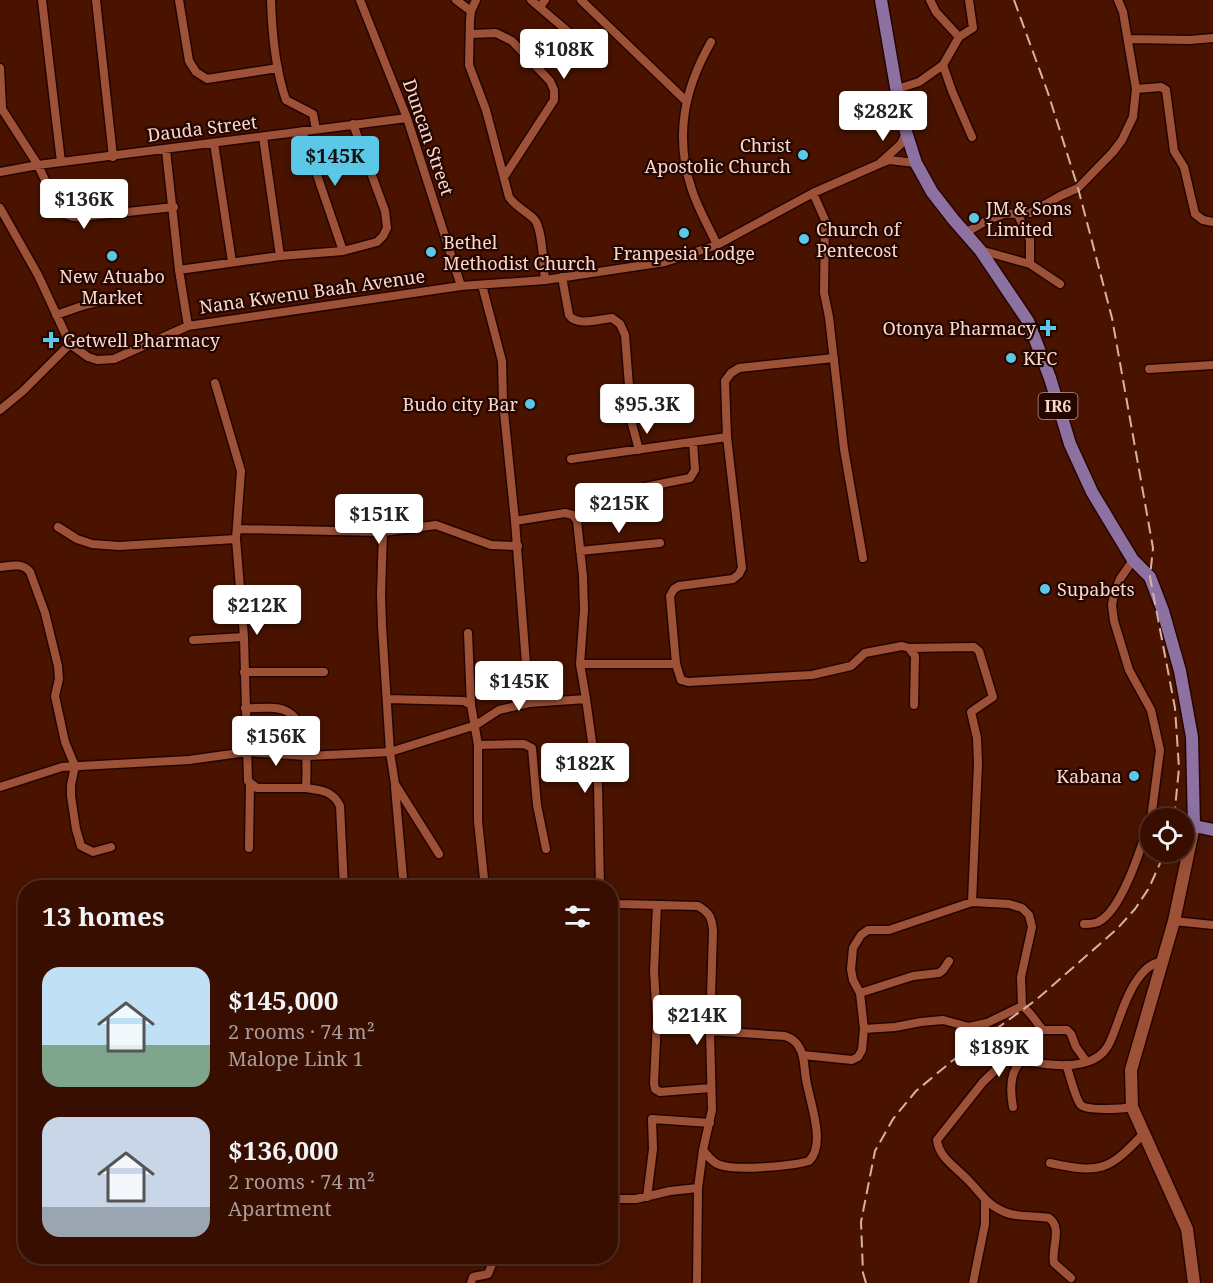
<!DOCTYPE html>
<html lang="en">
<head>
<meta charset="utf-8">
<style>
	:root { --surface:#370e00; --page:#421c0f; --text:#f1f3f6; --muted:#aa9c99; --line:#512e22; --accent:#5bc8e7 }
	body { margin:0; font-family:"Noto Serif",serif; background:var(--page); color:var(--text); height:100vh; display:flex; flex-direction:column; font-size:22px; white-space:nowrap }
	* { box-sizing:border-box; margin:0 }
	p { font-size:20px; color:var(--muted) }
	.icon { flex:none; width:33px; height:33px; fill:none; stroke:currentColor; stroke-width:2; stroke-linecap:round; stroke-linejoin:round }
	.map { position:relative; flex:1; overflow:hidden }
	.sheet { position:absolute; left:18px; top:880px; width:600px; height:384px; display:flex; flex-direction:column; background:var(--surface); border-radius:24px; box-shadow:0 3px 15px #0003,0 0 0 2px var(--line) }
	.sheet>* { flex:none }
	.fabs { position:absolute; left:1140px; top:808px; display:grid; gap:12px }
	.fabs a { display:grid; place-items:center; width:54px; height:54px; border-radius:50%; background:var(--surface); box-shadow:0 3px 15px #0003,0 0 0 2px var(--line); font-size:30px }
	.price { position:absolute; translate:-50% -51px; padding:0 14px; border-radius:6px; background:#fff; color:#222; font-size:20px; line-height:39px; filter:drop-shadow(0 2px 3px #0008) }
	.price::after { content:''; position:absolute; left:50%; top:36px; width:18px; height:14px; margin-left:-9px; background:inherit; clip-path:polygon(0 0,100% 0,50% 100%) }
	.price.active { background:var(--accent); color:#111 }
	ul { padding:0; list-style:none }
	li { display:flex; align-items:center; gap:18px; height:150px; padding:0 24px }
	li span { display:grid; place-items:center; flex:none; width:168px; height:120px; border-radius:18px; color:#555 }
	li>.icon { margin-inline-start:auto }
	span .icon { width:72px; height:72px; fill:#fffc; stroke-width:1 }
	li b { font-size:26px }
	h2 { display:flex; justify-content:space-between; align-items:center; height:72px; padding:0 24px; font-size:26px }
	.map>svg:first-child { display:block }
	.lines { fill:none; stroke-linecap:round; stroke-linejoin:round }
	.street-casing { stroke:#260300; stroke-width:11 }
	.secondary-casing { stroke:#260300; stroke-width:15 }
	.primary-casing { stroke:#260300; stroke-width:15 }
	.street { stroke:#9d5137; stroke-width:8 }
	.secondary { stroke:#9d5137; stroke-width:12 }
	.primary { stroke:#8c71a1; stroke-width:12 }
	.rail { stroke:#d8b1a3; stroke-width:2; stroke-dasharray:12 6; stroke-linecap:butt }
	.poi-dot { fill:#5bc8e7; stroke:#230600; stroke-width:2 }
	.labels { text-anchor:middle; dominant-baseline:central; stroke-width:4.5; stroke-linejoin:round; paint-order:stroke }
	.shield { fill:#230600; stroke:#ba998f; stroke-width:1.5 }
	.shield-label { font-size:16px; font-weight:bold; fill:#fbd8cc }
	.street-label { font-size:18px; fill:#fbd8cc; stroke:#230600 }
	.poi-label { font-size:18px; fill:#fbd8cc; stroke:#230600; text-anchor:start }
</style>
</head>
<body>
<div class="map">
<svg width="1213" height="1283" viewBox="0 0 1213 1283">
	<rect width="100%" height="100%" fill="#491300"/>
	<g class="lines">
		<g class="street-casing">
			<path id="street" d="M42 0 61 162
				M96 0 113 157
				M179 0 189 61 196 72 207 79 278 68
				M271 0C272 33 275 69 286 100L313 114 316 129
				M360 0 407 118 461 286
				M456 0 471 11
				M476 0 471 11 470 20 469 65 486 110 509 197C516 207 526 211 534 219 543 228 543 266 545 280
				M531 0 572 35
				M581 0 686 101
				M930 0 936 12 959 37 943 65
				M540 7 545 0
				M471 34 496 33 512 41 550 81 554 90V100L504 177
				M959 37 973 28 969 0
				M1129 39 1190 40 1213 38
				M711 42C684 89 674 137 692 190 698 209 709 227 717 245
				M0 68 2 108
				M897 89 919 82 943 65 952 91 972 137
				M1136 89 1161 87 1166 90 1174 151 1184 167 1195 214 1203 220 1213 222
				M0 106 38 165 59 210C66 216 72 218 81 217L174 207
				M302 131 343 251
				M263 137 280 256
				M214 143 232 262
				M166 150 179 270 188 326
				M881 162 901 144 906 133
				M0 172 38 165 407 118
				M813 193 825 220 824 293 829 317 844 449 863 558
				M0 208 38 275 70 344 88 357 97 360 114 359 188 326 461 286 545 280 665 262 717 245 813 193 879 164 889 160 916 163
				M1018 215 1030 240V264L1060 284
				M965 233 988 220 1004 214 1030 213 1060 196 1078 188 1113 152 1122 140 1133 117 1136 89 1123 12 1118 0
				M980 250 1030 264
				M179 270 280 256 343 251 377 242 383 236 387 228 385 211 353 124
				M562 277 569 315C577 327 599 319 612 318L620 324 625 335 632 424 639 450
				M482 285 502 361 503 402 515 521 565 513 573 515 577 521 583 576 584 610 580 664
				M56 315 85 305 115 298
				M834 358 739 368 731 373 725 381 727 437 742 568 739 574 733 579 679 586 674 589 670 596 676 664 681 680 688 682 812 675 851 666 865 653 902 646 909 648 915 656 914 705
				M1149 369 1213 365
				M215 383 241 471 236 539 244 637
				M0 410 23 391 70 344
				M571 459 727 437
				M645 487 690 478 695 470 693 442
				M515 521 529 703 586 699 580 664H676
				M58 527 77 539 92 544 119 546 236 539
				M237 529 383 532 436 525 491 545 518 546
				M383 532 381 594 382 626 390 752 395 784 439 854
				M580 551 660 543
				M1133 560 1120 579 1114 594 1112 605 1114 621 1129 670 1151 710 1160 750 1151 819
				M0 567C12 566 22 562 30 572L45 613 58 666 59 679 55 696 65 742 75 766 71 785V796L76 829 81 846 93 852 111 847
				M468 633 471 705
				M193 640 244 637 248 781 257 788H306
				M909 648 974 647 979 651 993 697 971 712 977 738 978 763 972 902
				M244 672H324
				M387 699 464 701 471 705 478 745V821L485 888
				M586 699 598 785 600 888
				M245 708C258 709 277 705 288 712 309 723 307 768 306 788 321 790 333 791 340 806L344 888
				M478 745 524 744 532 748 537 805 546 849
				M0 787 62 767 189 760 247 752 307 756 390 752 476 725 499 710 529 703
				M395 787 403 878
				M249 848 250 784
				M610 901 620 904 698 906C710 913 712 918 713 931L710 1031 712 1110 703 1150 698 1188 670 1191 636 1199H615L610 1202
				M657 905 654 971 657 1020 654 1083 655 1089 660 1092 711 1088
				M1174 921 1213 925
				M1084 924C1089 924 1094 924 1098 922 1122 911 1142 845 1150 820
				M860 993 913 976 939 973 943 970 949 961
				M864 1029 895 1027 921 1022 943 1020 969 1027 987 1023 1022 1006C1031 1012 1035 1021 1043 1030H1067L1071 1034 1076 1047 1086 1061
				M803 1055 852 1060 858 1057 862 1050 864 1029 860 993 853 980 851 969 853 948 861 935 868 930H889L972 902 1009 904 1022 908 1029 915 1032 927 1021 977 1022 1006
				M1066 1065C1070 1074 1075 1099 1081 1105 1087 1111 1123 1109 1132 1107
				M1013 1107C1010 1091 1009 1072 1022 1060
				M703 1150C708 1156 713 1163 720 1165 736 1171 792 1166 809 1161 827 1144 809 1100 806 1079 804 1068 805 1056 799 1047 796 1041 791 1038 785 1036L710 1031
				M1050 1163C1100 1174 1109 1171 1144 1133
				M610 1173 614 1183 615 1199
				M647 1197 653 1149 652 1119 710 1123
				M1071 1278 1054 1263C1051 1248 1063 1228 1049 1218 1036 1216 1018 1217 1007 1213 986 1205 982 1194 968 1180 956 1167 939 1158 937 1140L983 1082 1009 1057C1037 1064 1095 1077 1110 1042 1119 1022 1123 1002 1135 983 1143 971 1149 964 1163 961
				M471 1283 473 1277 488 1274 495 1257
				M697 1283 698 1188
				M973 1283 985 1224V1199"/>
		</g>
		<g class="secondary-casing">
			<path id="secondary" d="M1194 826 1174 921 1131 1070 1132 1107 1187 1229 1194 1283"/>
		</g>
		<g class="primary-casing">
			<path id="primary" d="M881 0 901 116 916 163 932 192 953 219 980 250 1028 321 1050 378 1070 444 1092 492 1113 527 1133 560 1150 577 1163 611 1180 671 1192 737 1194 826 1213 830"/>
		</g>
		<use href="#street" class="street"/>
		<use href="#secondary" class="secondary"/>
		<use href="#primary" class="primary"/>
		<path class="rail" d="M1014 0 1048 93 1078 188 1112 318 1153 548 1150 577 1175 708 1179 768 1174 819
			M866 1283 863 1273 861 1222 875 1151 893 1119 916 1091 952 1061 1036 1000 1117 929 1135 909 1149 888 1165 852"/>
	</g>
	<g class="poi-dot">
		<circle cx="803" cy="155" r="6"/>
		<circle cx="974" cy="218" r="6"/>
		<circle cx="684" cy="233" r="6"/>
		<circle cx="804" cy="239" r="6"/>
		<circle cx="431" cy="252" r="6"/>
		<circle cx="112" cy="256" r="6"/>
		<path d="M1045 319h6v6h6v6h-6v6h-6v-6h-6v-6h6z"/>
		<path d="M48 331h6v6h6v6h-6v6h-6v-6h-6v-6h6z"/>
		<circle cx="1011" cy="358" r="6"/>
		<circle cx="530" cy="404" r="6"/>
		<circle cx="1045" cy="589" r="6"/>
		<circle cx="1134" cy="776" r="6"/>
	</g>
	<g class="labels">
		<rect class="shield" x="1038.5" y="393" width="39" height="26" rx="4.5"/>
		<g class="shield-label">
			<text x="1058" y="406">IR6</text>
		</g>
		<g class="street-label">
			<text transform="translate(202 128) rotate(-7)">Dauda Street</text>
			<text transform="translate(429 137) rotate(71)">Duncan Street</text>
			<text transform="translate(312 291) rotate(-8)">Nana Kwenu Baah Avenue</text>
		</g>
		<g class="poi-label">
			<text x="791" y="145" text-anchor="end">Christ<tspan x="791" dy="21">Apostolic Church</tspan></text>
			<text x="986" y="208">JM &amp; Sons<tspan x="986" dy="21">Limited</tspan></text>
			<text x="816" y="229">Church of<tspan x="816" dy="21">Pentecost</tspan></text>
			<text x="443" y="242">Bethel<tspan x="443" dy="21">Methodist Church</tspan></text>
			<text x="684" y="253" text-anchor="middle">Franpesia Lodge</text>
			<text x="112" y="276" text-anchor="middle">New Atuabo<tspan x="112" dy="21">Market</tspan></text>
			<text x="1036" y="328" text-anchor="end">Otonya Pharmacy</text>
			<text x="63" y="340">Getwell Pharmacy</text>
			<text x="1023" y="358">KFC</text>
			<text x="518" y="404" text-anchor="end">Budo city Bar</text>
			<text x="1057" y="589">Supabets</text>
			<text x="1122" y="776" text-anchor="end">Kabana</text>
		</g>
	</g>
</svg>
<div class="fabs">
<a><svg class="icon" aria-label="locate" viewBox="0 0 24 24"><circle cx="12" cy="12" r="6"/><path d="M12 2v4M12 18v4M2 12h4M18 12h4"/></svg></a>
</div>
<b class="price" style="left:564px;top:80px">$108K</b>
<b class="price" style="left:883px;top:142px">$282K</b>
<b class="price active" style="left:335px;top:187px">$145K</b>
<b class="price" style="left:84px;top:230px">$136K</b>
<b class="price" style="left:647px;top:435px">$95.3K</b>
<b class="price" style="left:619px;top:534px">$215K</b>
<b class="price" style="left:379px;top:545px">$151K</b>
<b class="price" style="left:257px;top:636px">$212K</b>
<b class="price" style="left:519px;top:712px">$145K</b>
<b class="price" style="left:276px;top:767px">$156K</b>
<b class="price" style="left:585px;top:794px">$182K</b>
<b class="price" style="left:697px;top:1046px">$214K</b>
<b class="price" style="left:999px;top:1078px">$189K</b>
<section class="sheet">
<h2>13 homes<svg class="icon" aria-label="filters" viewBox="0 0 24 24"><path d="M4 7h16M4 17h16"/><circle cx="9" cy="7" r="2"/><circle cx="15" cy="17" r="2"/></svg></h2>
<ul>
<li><span style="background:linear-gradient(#bfe0f5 65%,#7fa58c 0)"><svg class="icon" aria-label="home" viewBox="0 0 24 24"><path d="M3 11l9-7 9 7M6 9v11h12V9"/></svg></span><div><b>$145,000</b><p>2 rooms · 74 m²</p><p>Malope Link 1</p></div></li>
<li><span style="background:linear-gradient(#c9d6e8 75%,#9aa5b1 0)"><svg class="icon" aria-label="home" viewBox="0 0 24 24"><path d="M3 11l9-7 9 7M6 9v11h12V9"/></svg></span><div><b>$136,000</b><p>2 rooms · 74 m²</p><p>Apartment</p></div></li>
</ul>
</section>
</div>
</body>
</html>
